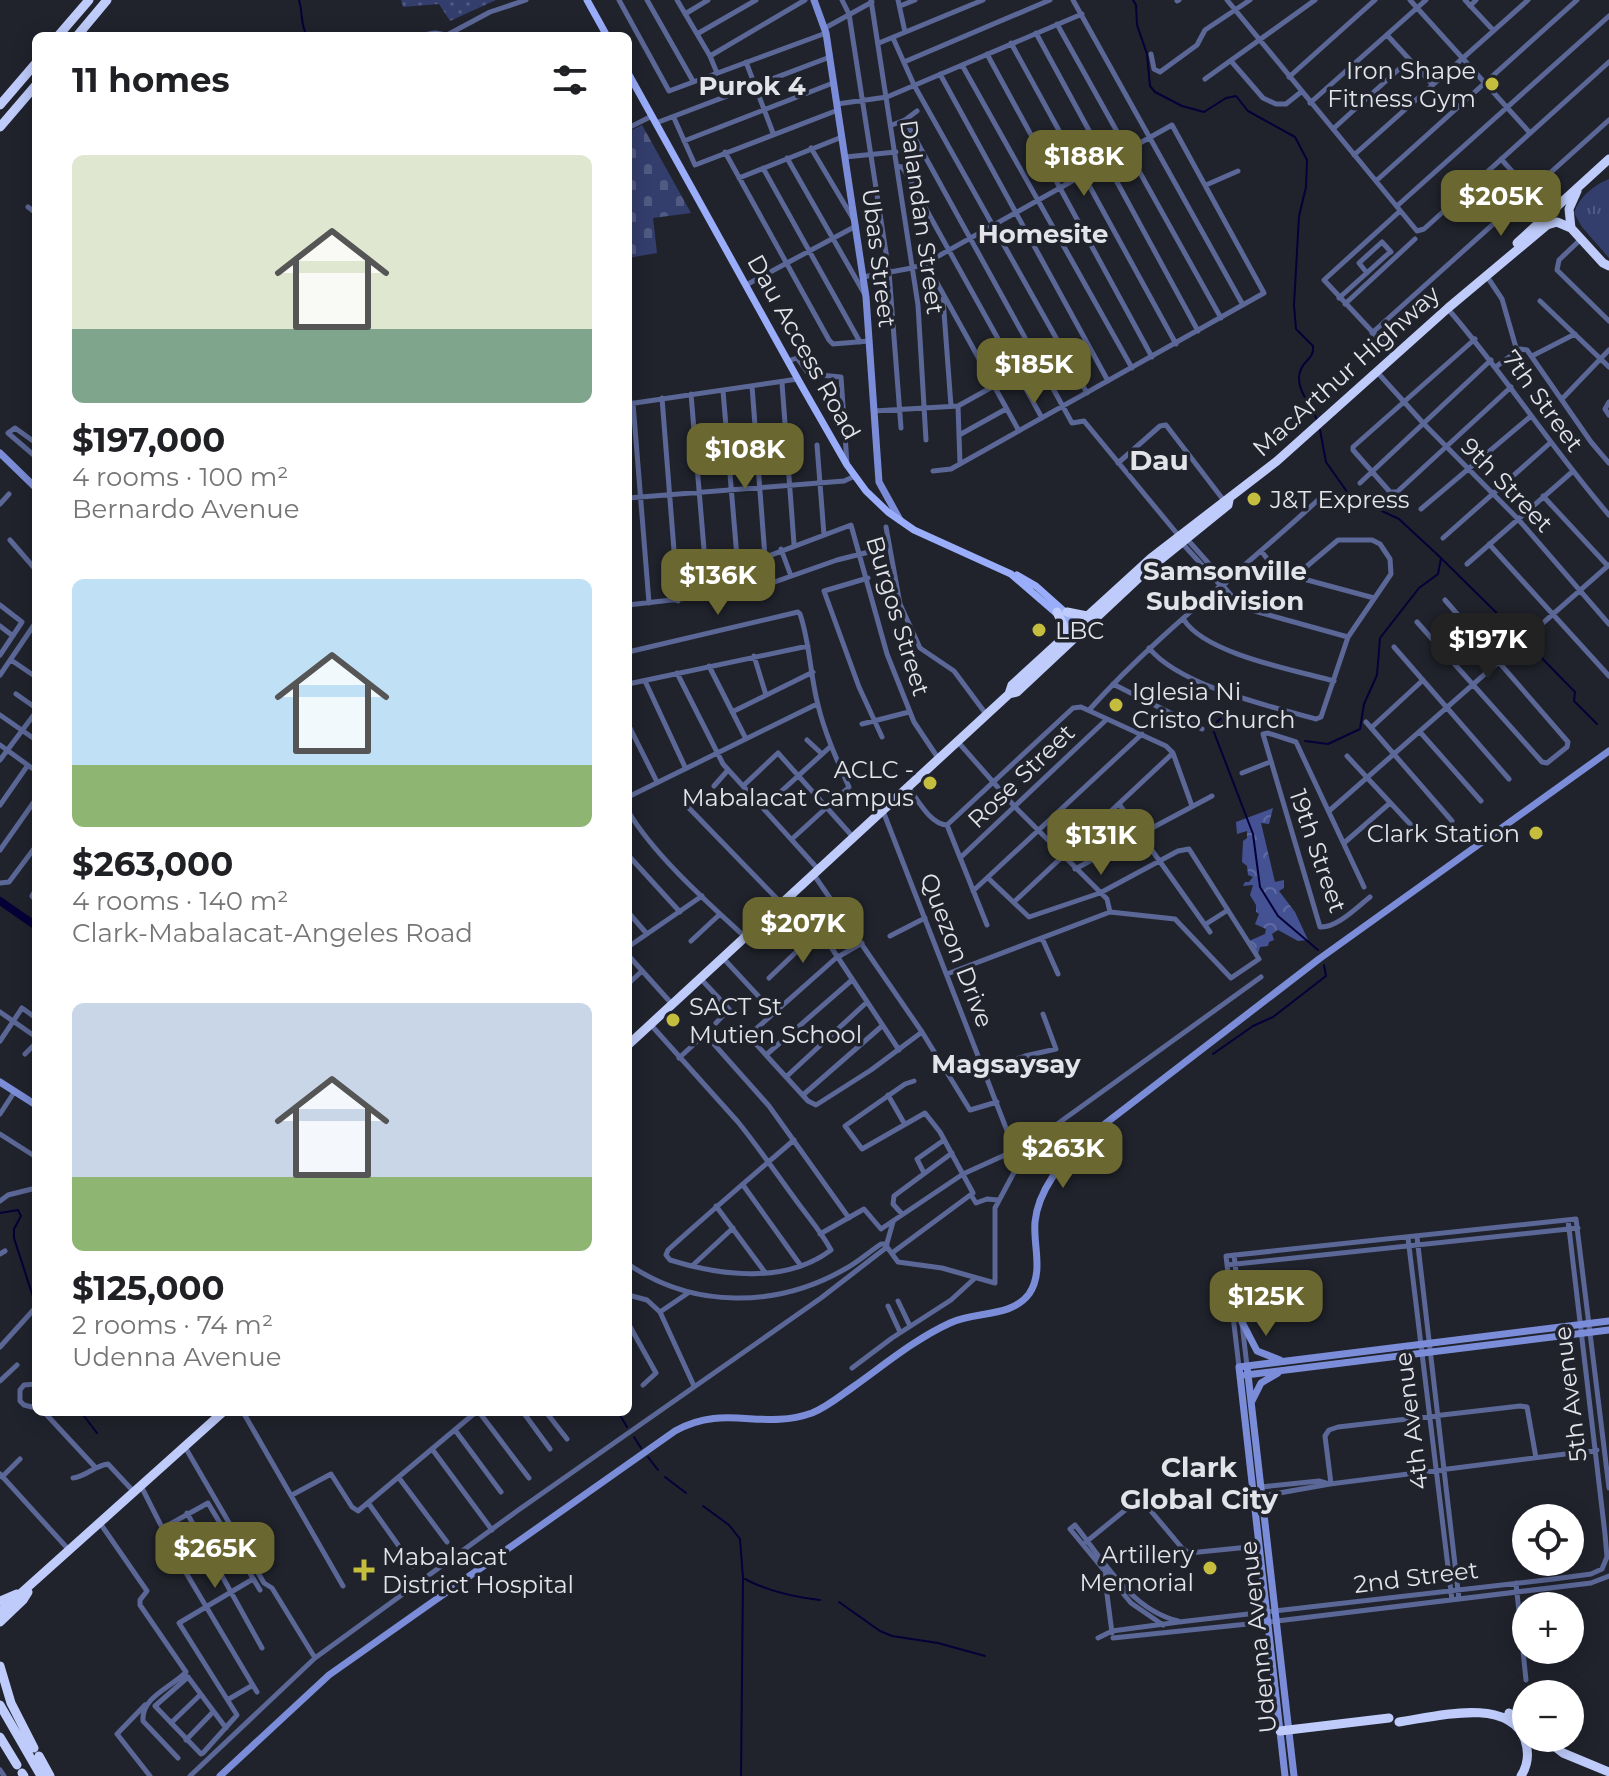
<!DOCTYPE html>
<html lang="en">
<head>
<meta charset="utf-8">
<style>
	:root { --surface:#fff; --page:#f6f6f6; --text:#202124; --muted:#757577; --accent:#6a6730 }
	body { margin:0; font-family:Montserrat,sans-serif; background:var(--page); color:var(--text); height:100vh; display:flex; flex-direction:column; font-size:30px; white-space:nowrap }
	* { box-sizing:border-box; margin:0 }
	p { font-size:26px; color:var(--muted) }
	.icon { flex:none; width:44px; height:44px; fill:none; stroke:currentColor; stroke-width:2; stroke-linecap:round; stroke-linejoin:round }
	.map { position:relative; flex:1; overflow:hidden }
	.side { position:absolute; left:32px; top:32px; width:600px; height:1384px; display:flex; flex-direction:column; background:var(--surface); border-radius:12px; box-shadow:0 4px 20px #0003 }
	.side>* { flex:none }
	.tools { position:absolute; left:1512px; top:1504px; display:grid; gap:16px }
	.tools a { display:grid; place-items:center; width:72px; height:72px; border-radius:50%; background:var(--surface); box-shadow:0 4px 20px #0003; font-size:40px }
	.price { position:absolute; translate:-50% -68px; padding:0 18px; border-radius:16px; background:var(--accent); color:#fff; font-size:26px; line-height:52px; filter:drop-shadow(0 2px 4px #0008) }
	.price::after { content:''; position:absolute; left:50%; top:48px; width:24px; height:18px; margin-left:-12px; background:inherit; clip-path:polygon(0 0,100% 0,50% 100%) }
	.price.active { background:#222; color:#fff }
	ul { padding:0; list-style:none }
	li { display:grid; align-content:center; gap:16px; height:424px; padding:0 40px }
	li span { display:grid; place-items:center; height:248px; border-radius:12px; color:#555 }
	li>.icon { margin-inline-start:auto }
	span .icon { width:144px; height:144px; fill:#fffc; stroke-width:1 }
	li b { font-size:34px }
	h2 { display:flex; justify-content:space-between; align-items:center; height:96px; padding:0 40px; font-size:34px }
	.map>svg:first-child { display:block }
	.grass { fill:url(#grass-dots) }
	.forest { fill:url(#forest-crowns) }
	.cemetery { fill:url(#cemetery-stones) }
	.park { fill:url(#park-tufts) }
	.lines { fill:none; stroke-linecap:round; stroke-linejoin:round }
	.stream { stroke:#050037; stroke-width:2 }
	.river { stroke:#050037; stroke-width:8 }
	.street { stroke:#5b6796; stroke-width:5 }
	.secondary { stroke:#7b8dd8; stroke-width:7 }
	.primary { stroke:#99adfa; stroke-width:7 }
	.highway { stroke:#bfccfb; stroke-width:9 }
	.poi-dot { fill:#c4bd3e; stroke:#20232c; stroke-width:3 }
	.labels { text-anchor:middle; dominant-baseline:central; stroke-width:7; stroke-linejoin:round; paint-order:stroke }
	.poi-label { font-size:24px; fill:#e2e4ea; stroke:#20232c; text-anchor:start }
	.street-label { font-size:24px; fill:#e2e4ea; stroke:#20232c }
	.neighbourhood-label { font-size:26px; font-weight:bold; fill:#e2e4ea; stroke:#20232c }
	.quarter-label { font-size:28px; font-weight:bold; fill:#e2e4ea; stroke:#20232c }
</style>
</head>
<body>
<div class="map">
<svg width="1609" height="1776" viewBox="0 0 1609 1776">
	<defs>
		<pattern id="grass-dots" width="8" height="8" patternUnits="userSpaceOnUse" patternTransform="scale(2)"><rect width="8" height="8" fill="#343e6d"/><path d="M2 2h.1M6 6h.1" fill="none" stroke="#515a82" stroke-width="1.8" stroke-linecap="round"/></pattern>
		<pattern id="forest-crowns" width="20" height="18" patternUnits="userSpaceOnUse" patternTransform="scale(2)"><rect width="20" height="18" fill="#445293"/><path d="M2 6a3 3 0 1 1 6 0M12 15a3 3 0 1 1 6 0" fill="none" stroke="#5f6ba2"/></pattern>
		<pattern id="cemetery-stones" width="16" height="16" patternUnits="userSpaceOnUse" patternTransform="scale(2)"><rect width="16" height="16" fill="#343e6d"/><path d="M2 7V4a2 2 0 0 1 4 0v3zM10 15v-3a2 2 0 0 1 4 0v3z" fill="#515a82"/></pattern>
		<pattern id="park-tufts" width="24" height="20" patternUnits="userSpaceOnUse" patternTransform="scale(2)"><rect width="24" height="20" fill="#343e6d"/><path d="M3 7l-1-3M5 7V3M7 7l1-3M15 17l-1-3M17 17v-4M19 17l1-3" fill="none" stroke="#515a82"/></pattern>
	</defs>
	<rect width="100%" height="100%" fill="#20232c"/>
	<path class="grass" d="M401 0H496L450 21 439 4 403 7Z"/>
	<path class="forest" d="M1273 808 1269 824 1261 823 1275 882 1284 880V888L1279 891 1295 912 1308 940 1298 941 1278 930 1272 934 1274 940 1269 942 1268 946 1260 947 1258 954 1249 941 1265 934 1266 929 1255 924 1259 914 1256 912V905L1250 895 1253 885 1243 886 1245 882H1249L1253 877 1248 875 1247 866 1242 862 1243 841 1247 838V831L1237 834 1236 822Z"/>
	<path class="cemetery" d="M642 125 691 213 653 218 657 253 628 258V132Z"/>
	<path class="park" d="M1609 179V258L1582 227 1574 213C1579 197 1594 185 1609 179Z"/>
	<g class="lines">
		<path class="stream" d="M299 0C303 13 300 24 307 36
			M1133 0 1136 5 1137 25 1147 54 1150 86 1155 92 1182 106 1204 112 1226 98 1236 96 1248 111 1295 137 1307 160 1306 187 1299 216 1294 305 1296 329 1313 346C1314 359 1306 358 1301 369 1293 386 1311 405 1317 420
			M1441 558 1522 638
			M1526 642 1575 692 1574 701 1597 724
			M1223 716 1212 727 1253 834 1260 887 1278 916 1318 950
			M1305 741 1328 744 1360 729 1364 704 1377 675 1380 638 1419 588 1438 574 1441 558 1399 519 1350 496 1326 462 1320 430
			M1213 1054 1253 1026 1273 1017 1326 976 1324 965
			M0 1213 18 1210 21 1216 14 1229V1238L36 1306
			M81 1412 97 1433
			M618 1412 627 1427
			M634 1437 641 1448
			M648 1457 658 1470
			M665 1477 686 1493
			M703 1506 729 1525 740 1539 743 1578 741 1776
			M745 1579C769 1592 794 1597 820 1600
			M839 1602 880 1631 892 1636 938 1643 985 1656"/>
		<path class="river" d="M0 901 36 926"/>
		<path class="street" d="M619 0 669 91 826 33
			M647 0 693 81
			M677 0 710 56 717 73
			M842 0 849 14 889 272 901 428
			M871 0 918 305 926 440
			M898 0 905 32
			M1073 0 1243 305
			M1227 0 1417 231 1424 229 1609 62
			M1410 0 1530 133
			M1465 0 1493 30
			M1177 1 1179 0
			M900 6 915 0
			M1470 6 1476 0
			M685 14 708 0
			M1057 24 1221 318
			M825 28 872 2
			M1036 33 1198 331
			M697 34 756 0
			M1387 35 1432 84
			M418 36 435 33 447 35 490 12 526 0
			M893 38 914 85 1087 393
			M879 43 983 0
			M1011 43 1176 344
			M987 54 1152 357
			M1151 54 1154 69 1160 72 1197 45 1205 30 1250 0
			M710 56 805 0
			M1231 61 1263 98 1276 104H1286L1301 92
			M746 62 773 133
			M904 62 1050 0
			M962 65 1132 368
			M940 74 1108 381
			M1289 77 1375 0
			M1205 79 1315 0
			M1310 103 1426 0
			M837 104 887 97 1082 14
			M674 118 695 165 838 110
			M905 120 1072 423 1084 421 1179 536
			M656 123 830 57
			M892 125 905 120 917 111
			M628 128 652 116
			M1333 129 1409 60
			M684 141 833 83
			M811 148 855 222
			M725 152 829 340 833 344 869 341
			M1354 155 1528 0
			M845 157 896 152
			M787 158 864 293
			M1501 159 1549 212
			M897 166 902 167 906 173 1042 418
			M763 168 860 342
			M739 178 842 137
			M1376 181 1577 0
			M1206 185 1238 171
			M1397 206 1609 16
			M28 207 36 213
			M1581 239 1559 260 1557 270 1609 321
			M926 263 1019 431
			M1486 275 1502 299 1517 351
			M863 277 912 268 926 263 1172 125 1264 293 951 469 933 471
			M746 285 856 226
			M1339 298 1389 253 1391 252 1382 242 1359 263 1367 273
			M943 299 951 406
			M1540 301 1609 367
			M1345 304 1415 239
			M1448 309C1505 375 1552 449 1609 515
			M1372 333 1609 120
			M1475 339 1353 447V450L1390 492H1397L1511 387
			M1394 355 1324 280 1400 211
			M1532 356 1575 334
			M788 361 797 358 809 374 841 377 847 464
			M1497 366 1520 349 1527 350 1591 442 1609 463
			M1377 372 1424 424 1518 519 1609 624
			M782 383 794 544
			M752 386 765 557
			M723 391 740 593
			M691 394 708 597
			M662 398 678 601
			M1562 399 1609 350
			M1609 402 1605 409 1609 415
			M633 403 649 603
			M628 404 798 379
			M958 406 960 464
			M874 411 958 406 994 386
			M961 434 1006 409
			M36 443 15 428 8 433 36 457
			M817 445 824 535
			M1118 463 1160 426 1166 425 1225 502
			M1360 483 1491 360
			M1543 496 1608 566
			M628 498 844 481 855 476
			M0 504 9 494
			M1421 509 1531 416
			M886 527 900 604 920 648 954 671 986 714
			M1443 538 1550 443
			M1187 539 1226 583
			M10 540 36 570
			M1182 543 1222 587
			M1489 544 1609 676
			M781 549 791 576
			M1262 552 1272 565 1285 574 1374 598
			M1467 564 1572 472
			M736 565 750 563 851 525 887 654 914 722 938 758
			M868 578 824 591 859 687 882 737
			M1223 586 1236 601 1251 610 1348 637
			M0 605 22 622 0 655
			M628 605 749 591 837 560 889 547
			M1184 620C1206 654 1294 670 1334 681
			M1417 622 1542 762 1547 763 1567 747 1568 742 1445 600
			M0 626 13 636
			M1394 647 1509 779
			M1149 648C1180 686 1269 706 1316 719L1321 717 1348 637 1391 574 1390 559 1380 544 1372 540H1338L1294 577
			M628 652 798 612 800 614C810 643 810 675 818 705 825 734 837 760 849 787L792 839
			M754 656 766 695
			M11 660 36 677
			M709 666 746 739
			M677 673 723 764 818 869
			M0 675 36 622
			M645 681 685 767
			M628 684 808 646
			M1113 684 1202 729
			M16 694 36 708
			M1090 709C1158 633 1244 569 1319 499
			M732 712 813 672
			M0 715 36 740
			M1366 722 1452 821
			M628 724 657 782
			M862 724 909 712
			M1371 728 1423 680
			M1420 732 1481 801
			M807 740 822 754
			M958 742 1016 808 1107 899 1110 912
			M0 745 36 771
			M1347 756 1424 839
			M0 760 36 712
			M1242 773 1270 762
			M714 786 728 770
			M743 786 778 753 853 837
			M908 787C918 800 930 824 947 825L1073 708 1081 707 1166 746 1173 753 1192 806
			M628 797 817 704
			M1119 804 1210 932
			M0 805 28 765
			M686 805 782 904
			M763 808 831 746
			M628 811C654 855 707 902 745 937
			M1329 811 1609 565
			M947 825 987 925
			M1344 843 1390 803
			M0 850 36 799
			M628 855 680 912
			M960 858 1107 719
			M1075 869 1212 796
			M814 875 922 1032 970 1110 997 1102
			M0 883 9 882 36 846
			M1364 887 1296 742 1268 733 1263 734 1320 927C1337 928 1357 907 1370 897
			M36 889 32 896 36 901
			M973 891 1142 734
			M792 895 831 947 899 1050
			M1014 902 1173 753
			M628 912 647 934
			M1206 924 1228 910
			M890 936 925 918
			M1042 938 1058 974
			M691 941 720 914
			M628 947 702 896
			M628 955 672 1004
			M723 958 763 1001
			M947 974 1110 912 1175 919 1231 978 1259 959 1189 849 1178 851 1100 893 1029 917 988 878
			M700 978 729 1009 716 1023
			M769 978 818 931
			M628 984 642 971
			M0 1012 36 1037
			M651 1025 738 1122C759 1148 778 1176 798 1203 809 1218 822 1233 831 1250 786 1284 721 1276 670 1260L666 1255 668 1250C710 1212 752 1176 794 1140
			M744 1031 808 1101 816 1105 871 1070 922 1032
			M748 1036 836 958 862 943
			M0 1041 22 1008 36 1018
			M25 1054 36 1043
			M766 1055 852 980
			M679 1058 705 1034 769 1106 849 1218
			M1019 1058 1022 1074
			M985 1070 1025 1056 1056 1049 1043 1014
			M786 1077 867 1002
			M803 1095 882 1026
			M888 1095 904 1123
			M0 1114 15 1091
			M0 1134 36 1157
			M1017 1153 1261 977
			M924 1173 917 1159 944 1140
			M743 1185 801 1266
			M971 1195 976 1203 987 1199 998 1200
			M0 1201 8 1195 36 1188
			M716 1206 764 1271
			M902 1214 893 1204 894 1196 952 1153
			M820 1234 864 1209 881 1229 963 1174 1016 1150
			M1417 1237 1459 1599
			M1408 1238 1452 1600
			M887 1243 893 1222
			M892 1253 973 1193 940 1132 925 1113 862 1149 845 1126 905 1084 914 1081
			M0 1254 5 1251
			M1234 1255 1247 1366
			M628 1264C693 1309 777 1308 845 1269 858 1262 869 1252 881 1244H887
			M1227 1265 1578 1228
			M692 1266 733 1228
			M628 1295 647 1300 660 1312 694 1386
			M898 1301 910 1326
			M888 1306 900 1332
			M660 1312 688 1293
			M628 1323 656 1373 643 1385
			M0 1347 36 1307
			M1239 1367 1226 1256 1576 1219 1609 1488
			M852 1368 892 1338 951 1300 975 1278
			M0 1381 17 1365
			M36 1384 24 1385 20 1390V1401L24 1405 36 1408
			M44 1412 95 1467
			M243 1412 343 1586
			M479 1412 529 1478
			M523 1412 550 1449
			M546 1412 567 1439
			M584 1412V1413
			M455 1430 501 1492
			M185 1447 264 1583 272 1588 315 1658 517 1511 821 1298 887 1247 898 1262 942 1268 995 1283V1208L1018 1165V1159L883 811
			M432 1449 492 1530
			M0 1474 69 1550
			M2 1477 20 1459
			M73 1478C87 1476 94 1466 108 1464L134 1492
			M399 1478 447 1542
			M1331 1484 1325 1436 1329 1430 1338 1427 1520 1406 1527 1407 1536 1458
			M141 1486 179 1561 257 1692
			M1261 1487 1319 1481 1329 1484
			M292 1495 331 1474 352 1507 358 1511 476 1412
			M1262 1496 1330 1484 1597 1450
			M369 1504 413 1566
			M187 1513 262 1648
			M100 1523 147 1591 140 1600V1605L186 1672C172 1687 141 1697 143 1721L178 1758
			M163 1528 208 1503 260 1590
			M1086 1542 1140 1498 1182 1548 1189 1553 1259 1546
			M1104 1571 1112 1633
			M1516 1583 1526 1680
			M1163 1625 1131 1603 1070 1529 1075 1525C1104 1561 1130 1609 1178 1621
			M1098 1638 1112 1631 1179 1622 1554 1579 1591 1574 1602 1569 1607 1557 1605 1534 1568 1220
			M1113 1638 1277 1621 1591 1583 1609 1576
			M229 1699 253 1685
			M145 1705 117 1734 150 1776
			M171 1723 200 1695
			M226 1728 188 1677 155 1706 201 1754 203 1753 237 1715 179 1623 253 1579
			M186 1740 212 1713
			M0 1770 4 1776
			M190 1776 315 1658"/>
		<path class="secondary" d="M814 0 826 33 866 297 879 482 900 520
			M0 453 36 488
			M0 1082 36 1105
			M1242 1322 1257 1351 1280 1360
			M1247 1366 1294 1776
			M1246 1375 1609 1330
			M1252 1401 1261 1383 1278 1373
			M220 1776 329 1675 675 1431C725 1403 761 1431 812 1413 827 1407 840 1396 853 1387 884 1365 915 1339 950 1323 975 1311 1011 1318 1029 1294 1044 1272 1033 1246 1035 1222 1038 1190 1062 1162 1084 1140L1319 959 1609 751
			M1285 1776 1239 1367 1609 1321"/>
		<path class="primary" d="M587 0 607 36
			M628 73 800 383 847 465 866 491 888 512 914 530 1011 574 1077 631
			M1017 575 1036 586 1082 627"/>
		<path class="highway" d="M58 36 89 0
			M77 36 107 0
			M0 105 36 63
			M0 127 36 85
			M1571 228 1569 209 1577 191
			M1517 243 1609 159
			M1057 612 1064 627V637
			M1067 612 1087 616
			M1009 694 1017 692 1144 573 1228 505 1229 500
			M628 1045 1009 694 1012 685 1151 558 1277 461 1448 308 1547 225 1557 222 1571 228 1603 263 1609 266
			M0 1601 17 1594
			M0 1612 223 1412
			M0 1622 23 1600 28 1592
			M0 1666 11 1703 34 1748
			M0 1705 41 1776
			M1509 1713 1526 1724
			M1399 1722C1434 1717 1509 1696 1525 1740 1529 1752 1528 1765 1521 1776
			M1280 1731 1389 1718
			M0 1737 17 1765
			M1544 1738 1563 1753 1609 1772
			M39 1756 50 1776
			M22 1773 24 1776"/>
	</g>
	<g class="poi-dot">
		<circle cx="1492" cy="84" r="8"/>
		<circle cx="1254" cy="499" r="8"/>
		<circle cx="1039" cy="630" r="8"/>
		<circle cx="1116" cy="705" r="8"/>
		<circle cx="930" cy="783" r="8"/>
		<circle cx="1536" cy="833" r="8"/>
		<circle cx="673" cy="1020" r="8"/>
		<circle cx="1210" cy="1568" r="8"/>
		<path d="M360 1558h8v8h8v8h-8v8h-8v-8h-8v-8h8z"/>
	</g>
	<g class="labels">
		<g class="poi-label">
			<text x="1476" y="70" text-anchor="end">Iron Shape<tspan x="1476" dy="28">Fitness Gym</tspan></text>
			<text x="1270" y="499">J&amp;T Express</text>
			<text x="1055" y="630">LBC</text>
			<text x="1132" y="691">Iglesia Ni<tspan x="1132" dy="28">Cristo Church</tspan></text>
			<text x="914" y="769" text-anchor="end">ACLC -<tspan x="914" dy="28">Mabalacat Campus</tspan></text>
			<text x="1520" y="833" text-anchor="end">Clark Station</text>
			<text x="689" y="1006">SACT St<tspan x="689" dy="28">Mutien School</tspan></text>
			<text x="1194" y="1554" text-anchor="end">Artillery<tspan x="1194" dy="28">Memorial</tspan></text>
			<text x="382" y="1556">Mabalacat<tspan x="382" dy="28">District Hospital</tspan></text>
		</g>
		<g class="street-label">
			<text transform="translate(922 217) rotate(82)">Dalandan Street</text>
			<text transform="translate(879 258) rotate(83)">Ubas Street</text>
			<text transform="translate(804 347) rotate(61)">Dau Access Road</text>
			<text transform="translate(1346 371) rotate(-42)">MacArthur Highway</text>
			<text transform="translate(1543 401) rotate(54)">7th Street</text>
			<text transform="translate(1507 485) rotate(46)">9th Street</text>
			<text transform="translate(898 616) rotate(73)">Burgos Street</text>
			<text transform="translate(1021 776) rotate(-44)">Rose Street</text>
			<text transform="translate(1318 851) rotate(71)">19th Street</text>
			<text transform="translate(957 950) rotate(69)">Quezon Drive</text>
			<text transform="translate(1570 1394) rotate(-97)">5th Avenue</text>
			<text transform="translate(1411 1421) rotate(-97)">4th Avenue</text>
			<text transform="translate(1416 1577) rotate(-7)">2nd Street</text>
			<text transform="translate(1258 1637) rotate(-96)">Udenna Avenue</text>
		</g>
		<g class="neighbourhood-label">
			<text x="752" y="86">Purok 4</text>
			<text x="1043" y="234">Homesite</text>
			<text x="1225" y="571">Samsonville<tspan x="1225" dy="30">Subdivision</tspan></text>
			<text x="1006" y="1064">Magsaysay</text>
		</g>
		<g class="quarter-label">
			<text x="1159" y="460">Dau</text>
			<text x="1199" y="1467">Clark<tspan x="1199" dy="32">Global City</tspan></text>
		</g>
	</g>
</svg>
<div class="tools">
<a><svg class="icon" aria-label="locate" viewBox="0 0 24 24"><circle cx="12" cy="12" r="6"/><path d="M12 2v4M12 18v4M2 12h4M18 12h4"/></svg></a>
<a>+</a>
<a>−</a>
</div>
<b class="price" style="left:1084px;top:198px">$188K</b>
<b class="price" style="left:1501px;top:238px">$205K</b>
<b class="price" style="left:1034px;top:406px">$185K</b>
<b class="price" style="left:745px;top:491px">$108K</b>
<b class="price" style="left:718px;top:617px">$136K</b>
<b class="price active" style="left:1488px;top:681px">$197K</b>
<b class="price" style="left:1101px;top:877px">$131K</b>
<b class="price" style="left:803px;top:965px">$207K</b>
<b class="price" style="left:1063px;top:1190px">$263K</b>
<b class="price" style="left:1266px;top:1338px">$125K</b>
<b class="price" style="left:215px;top:1590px">$265K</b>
<section class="side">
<h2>11 homes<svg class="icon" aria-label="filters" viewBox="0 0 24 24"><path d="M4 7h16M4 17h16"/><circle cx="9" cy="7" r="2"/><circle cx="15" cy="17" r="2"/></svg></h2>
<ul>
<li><span style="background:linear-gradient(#dfe7d0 70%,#7fa58c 0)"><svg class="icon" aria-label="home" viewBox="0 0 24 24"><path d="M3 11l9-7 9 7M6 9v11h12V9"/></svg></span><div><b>$197,000</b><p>4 rooms · 100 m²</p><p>Bernardo Avenue</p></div></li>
<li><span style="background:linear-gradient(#bfe0f5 75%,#8fb573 0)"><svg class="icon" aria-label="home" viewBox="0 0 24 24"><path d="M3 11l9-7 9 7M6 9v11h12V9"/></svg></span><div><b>$263,000</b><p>4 rooms · 140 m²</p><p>Clark-Mabalacat-Angeles Road</p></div></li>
<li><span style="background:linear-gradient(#c9d6e8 70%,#8fb573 0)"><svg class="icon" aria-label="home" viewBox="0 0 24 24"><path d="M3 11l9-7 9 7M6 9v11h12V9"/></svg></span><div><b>$125,000</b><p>2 rooms · 74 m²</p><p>Udenna Avenue</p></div></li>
</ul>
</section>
</div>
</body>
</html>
